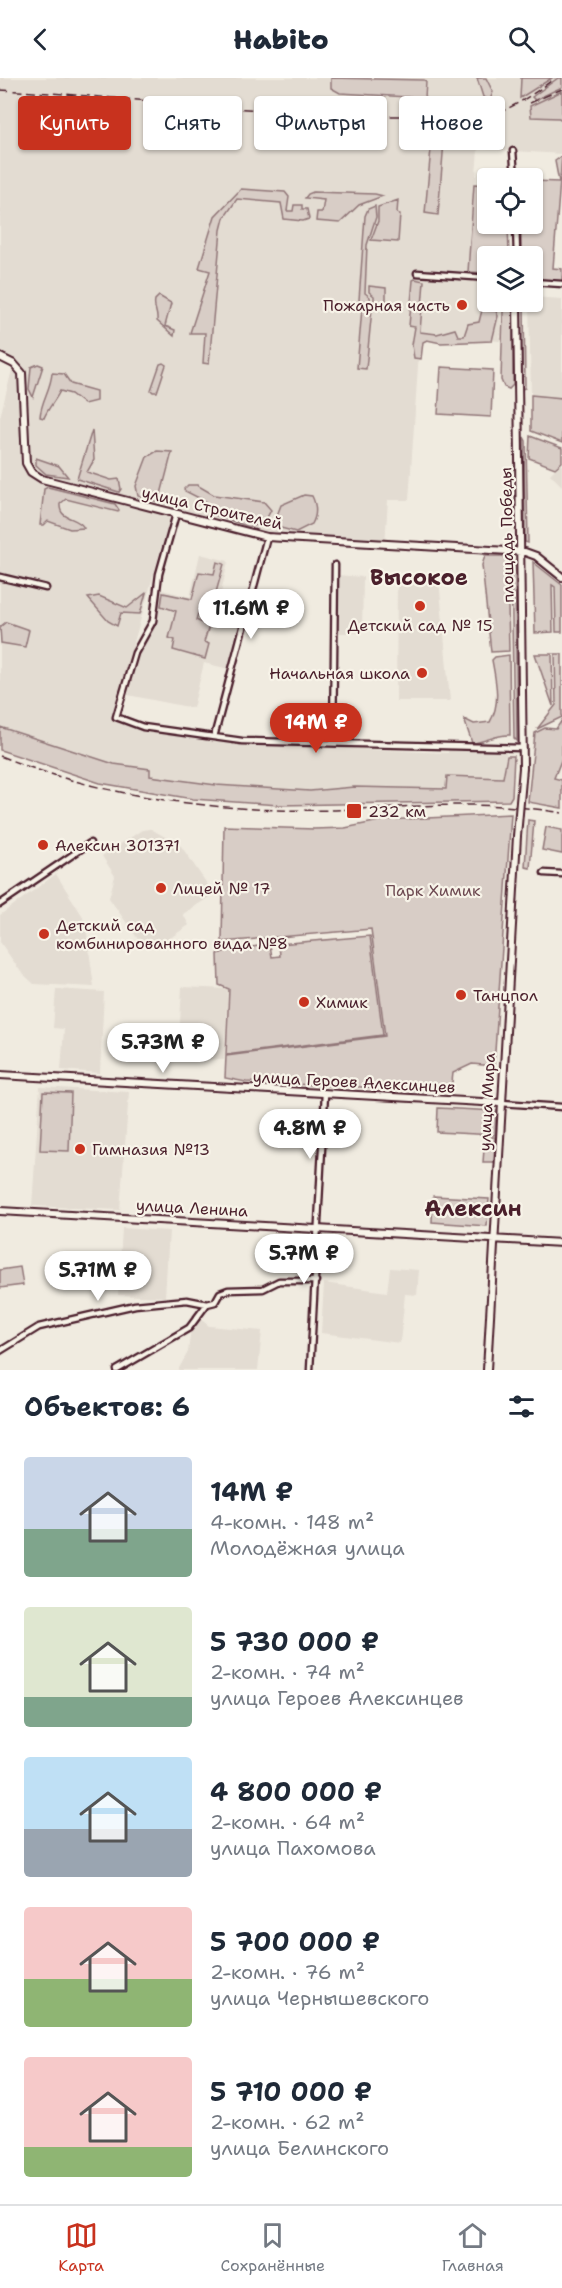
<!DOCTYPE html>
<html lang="ru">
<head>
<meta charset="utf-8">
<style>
	:root { --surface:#fff; --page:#f6f6f7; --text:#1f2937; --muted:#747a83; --line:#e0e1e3; --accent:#c8321e }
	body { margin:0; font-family:"Shantell Sans",sans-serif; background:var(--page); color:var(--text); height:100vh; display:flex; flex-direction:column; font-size:22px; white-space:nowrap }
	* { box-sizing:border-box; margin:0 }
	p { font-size:20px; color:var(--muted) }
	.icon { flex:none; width:33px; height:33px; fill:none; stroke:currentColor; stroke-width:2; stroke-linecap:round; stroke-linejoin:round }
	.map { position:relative; height:1292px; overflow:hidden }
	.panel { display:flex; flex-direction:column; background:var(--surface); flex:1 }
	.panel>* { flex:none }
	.top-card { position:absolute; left:18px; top:18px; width:526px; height:54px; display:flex; gap:12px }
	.tools { position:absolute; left:477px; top:90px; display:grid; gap:12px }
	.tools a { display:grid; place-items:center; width:66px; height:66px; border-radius:6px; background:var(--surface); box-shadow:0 2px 4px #0004; font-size:30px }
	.price { position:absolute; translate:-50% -51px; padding:0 14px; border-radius:21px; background:#fff; color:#222; font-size:20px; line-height:39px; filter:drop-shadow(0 2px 3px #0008) }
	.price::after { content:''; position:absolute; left:50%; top:36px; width:18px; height:14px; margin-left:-9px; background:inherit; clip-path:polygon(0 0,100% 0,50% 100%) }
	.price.active { background:var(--accent); color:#fff }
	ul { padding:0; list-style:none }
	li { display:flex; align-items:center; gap:18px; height:150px; padding:0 24px }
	li span { display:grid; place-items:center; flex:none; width:168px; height:120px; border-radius:6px; color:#555 }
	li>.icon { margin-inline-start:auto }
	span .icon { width:72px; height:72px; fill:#fffc; stroke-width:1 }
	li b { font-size:26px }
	h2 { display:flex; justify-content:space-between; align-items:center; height:72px; padding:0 24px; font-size:26px }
	.tag { padding:0 21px; border-radius:6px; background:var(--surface); box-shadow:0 2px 4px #0004; font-size:21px; line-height:54px }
	.tag.active { background:var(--accent); color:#fff }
	header { display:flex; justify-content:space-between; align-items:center; height:78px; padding:0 24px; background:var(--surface); font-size:27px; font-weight:800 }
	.tabs { display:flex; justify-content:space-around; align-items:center; height:84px; border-top:2px solid var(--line); background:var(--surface); font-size:16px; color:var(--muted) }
	.tabs a { display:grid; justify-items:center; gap:3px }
	.tabs .active { color:var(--accent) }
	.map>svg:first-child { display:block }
	.built { fill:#e3dcd2; fill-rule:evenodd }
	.green { fill:#d8cdc6; stroke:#917678; stroke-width:1.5 }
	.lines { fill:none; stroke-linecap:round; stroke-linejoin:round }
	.street-casing { stroke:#4a1f2b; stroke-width:9 }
	.secondary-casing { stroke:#4a1f2b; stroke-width:10 }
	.street { stroke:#f7f3e8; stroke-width:4.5 }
	.secondary { stroke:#f7f3e8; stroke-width:6 }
	.rail { stroke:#4a1f2b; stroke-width:1.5; stroke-dasharray:9 4.5; stroke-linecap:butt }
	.secondary-bridge-casing { stroke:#4a1f2b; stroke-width:10; stroke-linecap:butt }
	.secondary-bridge { stroke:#f7f3e8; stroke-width:6 }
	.poi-dot { fill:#c8321e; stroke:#f7f3e8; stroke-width:2 }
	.labels { text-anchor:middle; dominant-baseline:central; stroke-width:4.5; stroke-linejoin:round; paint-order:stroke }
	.poi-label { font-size:16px; fill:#4a1f2b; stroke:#f7f3e8; text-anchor:start }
	.street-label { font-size:16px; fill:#4a1f2b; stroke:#f7f3e8 }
	.park-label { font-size:16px; fill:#6e4a52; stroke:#f7f3e8 }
	.district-label { font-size:22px; font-weight:bold; fill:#4a1f2b; stroke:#f7f3e8 }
</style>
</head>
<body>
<header><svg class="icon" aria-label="back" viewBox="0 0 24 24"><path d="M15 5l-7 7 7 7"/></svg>Habito<svg class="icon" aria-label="search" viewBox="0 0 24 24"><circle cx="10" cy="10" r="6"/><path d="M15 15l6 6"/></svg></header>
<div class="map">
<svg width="562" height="1292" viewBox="0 0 562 1292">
	<rect width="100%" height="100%" fill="#f0ebe0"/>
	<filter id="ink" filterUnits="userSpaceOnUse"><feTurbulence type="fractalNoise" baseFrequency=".0167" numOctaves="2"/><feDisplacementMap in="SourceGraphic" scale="12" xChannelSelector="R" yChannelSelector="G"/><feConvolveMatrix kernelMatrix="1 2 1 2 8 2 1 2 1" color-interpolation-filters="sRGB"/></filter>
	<g filter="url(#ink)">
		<path class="built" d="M0 0H562V76L478 71 468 201 487 203 488 224H502L500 263 420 258 409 422H388L385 467 292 465 170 440 112 640 142 652 277 667 448 675V669L507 670 503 700 448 698 447 711 354 709 310 713 192 705 150 698V692L114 686 0 649V339L14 284 0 279ZM416 201 424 204 420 253 409 248 413 202Z
			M533 219 562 221V320L531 317 529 224H532Z
			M562 384V408L550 396Z
			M200 476 228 483 218 528 243 534 229 591 204 585 193 630 128 617 140 569 155 544 159 511 190 519Z
			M336 497 363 499 362 555H336Z
			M397 501H439L450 623H396Z
			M151 751 181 768 214 816 183 836 189 847 166 863 138 861 109 820 115 798 102 778 142 752Z
			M56 796 82 837 86 849 94 909 34 906 21 894 0 864V837Z
			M182 909 228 911 224 982 178 980Z
			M56 911 104 914 100 995 61 992 64 951 53 950Z
			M40 1009 129 1014 120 1132 32 1128Z
			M122 1150 169 1153 165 1219 118 1217Z
			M390 1190 419 1192 417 1217 405 1216 400 1265 321 1255 324 1205 387 1214Z
			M198 1239 209 1248 262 1253 258 1292H178L188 1274 191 1250Z"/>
		<path class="green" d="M331 0 424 2 426 3 425 20 340 15 331 10Z
			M477 0H486L493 14 490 22 483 19Z
			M521 0H552L520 20Z
			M558 0H562V9L535 22 532 19Z
			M562 13V43L559 40 531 39 530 28Z
			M434 38 446 39 438 137 425 135Z
			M562 78 553 190 562 191V204L533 200 532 178H521V146H532L533 103 559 104 555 83Z
			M474 106 487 107 488 146H508L509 178H488L487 195 468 194Z
			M241 111 285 114 289 119 287 133H293L294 127H302V131H307L309 141 303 143 284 141 281 125 237 121 224 140 221 152 209 286 203 285 205 255H190L210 193 199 190 215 138Z
			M313 114 375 116 383 118 359 127 340 145 316 143 317 134H322L324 122 305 120 308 116Z
			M398 122 397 135 400 136 398 164 371 162 378 143V129Z
			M375 128 376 139 367 167 365 215 370 219V225H361L359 222 365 138 368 131Z
			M415 201 424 203 420 254 437 256 455 251 458 258H464L468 246 479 244 482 232 496 233 498 238 492 263 441 265 427 262 423 264 421 281 414 280 412 267 415 249 409 248 413 202Z
			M369 208 386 210V227L374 226V218L369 214Z
			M159 218 171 225 165 248 175 252 174 258 157 243C158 234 153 230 155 222Z
			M521 224H524L525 310 522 311Z
			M362 230 372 231 366 291 357 290Z
			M506 230 511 231 513 235V307L509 311 504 309 501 302 503 233Z
			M163 285 166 287 157 314H153L151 312 160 286Z
			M38 286 43 288 33 319 29 311 31 289Z
			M441 289 493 292 491 339 438 336Z
			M52 295 64 296 71 306 96 313V323L84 326 71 316 60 313C55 323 48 330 44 340L40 339C41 323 51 311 52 295Z
			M531 317 562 320V365L531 353Z
			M92 352 94 382 87 394 111 402 119 401 121 411 119 414 77 401Z
			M530 358 562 370V384L555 390 529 380Z
			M524 359 526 363 528 465 525 464Z
			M157 373 172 374 159 424 138 418 136 408 147 379Z
			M36 380 59 388 68 399 46 396 36 387Z
			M188 407H197L214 417 264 424 271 432 264 445 249 449 209 435 205 423 185 413 184 411Z
			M48 409 115 426 119 432 118 434 66 421 60 426C59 443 78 438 84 450L70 451 48 443 44 447H40L44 411Z
			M304 417 312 418C317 428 317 437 312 446L296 454 273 448 281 427Z
			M485 478H503L507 481 509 573 491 574 482 487Z
			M513 482 515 485 517 663 514 660 511 483Z
			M217 484 224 486 213 525 214 532 200 529 196 542 209 548 204 564 209 566 205 581 173 572 175 562 169 560 176 533 161 528 163 515 192 521 199 494 214 496Z
			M533 484 562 507V554H556L555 509 552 507 553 554 535 555Z
			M146 515 140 536 121 535 117 548 108 543 88 520 99 518 127 530Z
			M224 529 243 534 241 542 222 538Z
			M6 544 29 552 25 569 1 565 0 549Z
			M535 576H552L553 628Z
			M555 576H562V639L537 651 556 627Z
			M509 577 510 657C496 656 486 664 472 665L464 641 474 646 490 644C501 625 496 604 492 582L495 579Z
			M562 642V680L554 700 562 702V730L528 724 535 655 545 650 556 651Z
			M0 649 114 686 150 691V698L216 707 310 713 354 709 446 711 447 698 503 700 507 678H514L512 718 509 723 279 727 193 721 100 705 0 672Z
			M511 736 494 988 472 986 453 995 451 1013 246 1004 225 1000 226 978 385 958 371 851 222 864 224 748 314 751 345 750 384 742Z
			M528 742 534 743 530 790 525 789Z
			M546 749 562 752V776L542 772Z
			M370 858 383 957 226 977 229 911 219 907 218 876 231 871 270 867 272 879 280 878 279 866Z
			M43 1014 71 1015 69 1073 40 1072Z
			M438 1030 496 1033 495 1057 437 1054Z
			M485 1059H495L494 1084H483Z
			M433 1118 489 1121 487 1148 432 1144Z
			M20 1189 23 1207 0 1210V1192Z"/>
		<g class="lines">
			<g class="street-casing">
				<path id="street" d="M513 73 515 100
					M516 146 517 178
					M417 195 488 200
					M532 204 562 206
					M176 436 159 496 153 543 135 575 116 639 143 649 242 663 523 670
					M0 499 46 510
					M214 659 267 459
					M333 665 335 487
					M544 795 562 796
					M0 826 90 765
					M500 1025 562 1029
					M0 1273 39 1249 135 1227 187 1222 207 1226
					M117 1292 189 1250 207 1226 215 1224 220 1215 228 1212 263 1211 279 1203H316
					M310 1292 325 1015"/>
			</g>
			<g class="secondary-casing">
				<path id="secondary" d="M517 224 523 690
					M0 279 14 286 22 295 26 385 31 394 42 401 267 459 525 474 536 478 562 499
					M0 997 500 1025
					M0 1133 562 1165
					M487 1292 517 758"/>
			</g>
			<use href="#street" class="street"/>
			<use href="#secondary" class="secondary"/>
			<path class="rail" d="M0 12C133 19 265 37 399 38 425 38 454 48 480 41 507 34 533 17 555 0
				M530 25 562 11
				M0 678C104 720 223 735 335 732 410 729 487 721 562 735"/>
			<g class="secondary-bridge-casing">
				<path id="secondary-bridge" d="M517 758 523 690"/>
			</g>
			<use href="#secondary-bridge" class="secondary-bridge"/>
		</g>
	</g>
	<g class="poi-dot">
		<circle cx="462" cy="227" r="6"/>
		<circle cx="420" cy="528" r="6"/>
		<circle cx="422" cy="595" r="6"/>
		<rect x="346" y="725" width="16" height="16" rx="3"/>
		<circle cx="43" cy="767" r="6"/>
		<circle cx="161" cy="810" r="6"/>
		<circle cx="44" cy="856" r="6"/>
		<circle cx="461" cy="917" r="6"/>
		<circle cx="304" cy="924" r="6"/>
		<circle cx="80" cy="1071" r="6"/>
	</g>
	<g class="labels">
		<g class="poi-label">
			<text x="450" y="227" text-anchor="end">Пожарная часть</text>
			<text x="420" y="547" text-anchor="middle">Детский сад № 15</text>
			<text x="410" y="595" text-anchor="end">Начальная школа</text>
			<text x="368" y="733">232 км</text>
			<text x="55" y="767">Алексин 301371</text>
			<text x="173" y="810">Лицей № 17</text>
			<text x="56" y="847">Детский сад<tspan x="56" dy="18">комбинированного вида №8</tspan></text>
			<text x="473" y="917">Танцпол</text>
			<text x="316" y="924">Химик</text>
			<text x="92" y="1071">Гимназия №13</text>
		</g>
		<g class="street-label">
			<text transform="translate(212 430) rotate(13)">улица Строителей</text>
			<text transform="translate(507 457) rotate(-91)">площадь Победы</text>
			<text transform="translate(354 1004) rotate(3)">улица Героев Алексинцев</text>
			<text transform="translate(487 1024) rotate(-87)">улица Мира</text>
			<text transform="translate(192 1130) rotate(3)">улица Ленина</text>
		</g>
		<g class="park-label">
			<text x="433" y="812">Парк Химик</text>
		</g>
		<g class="district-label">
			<text x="419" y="499">Высокое</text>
			<text x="473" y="1130">Алексин</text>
		</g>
	</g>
</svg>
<div class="tools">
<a><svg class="icon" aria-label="locate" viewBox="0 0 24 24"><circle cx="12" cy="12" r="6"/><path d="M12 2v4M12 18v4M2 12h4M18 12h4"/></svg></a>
<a><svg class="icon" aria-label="layers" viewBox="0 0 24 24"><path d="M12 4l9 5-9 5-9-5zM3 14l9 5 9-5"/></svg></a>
</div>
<b class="price" style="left:251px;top:562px">11.6M ₽</b>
<b class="price active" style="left:316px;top:676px">14M ₽</b>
<b class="price" style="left:163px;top:996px">5.73M ₽</b>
<b class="price" style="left:310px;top:1082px">4.8M ₽</b>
<b class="price" style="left:304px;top:1207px">5.7M ₽</b>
<b class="price" style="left:98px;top:1224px">5.71M ₽</b>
<div class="top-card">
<a class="tag active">Купить</a>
<a class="tag">Снять</a>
<a class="tag">Фильтры</a>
<a class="tag">Новое</a>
</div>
</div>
<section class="panel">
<h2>Объектов: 6<svg class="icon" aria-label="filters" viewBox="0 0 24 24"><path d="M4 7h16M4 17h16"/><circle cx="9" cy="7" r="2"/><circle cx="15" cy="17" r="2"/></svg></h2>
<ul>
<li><span style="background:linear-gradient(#c9d6e8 60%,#7fa58c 0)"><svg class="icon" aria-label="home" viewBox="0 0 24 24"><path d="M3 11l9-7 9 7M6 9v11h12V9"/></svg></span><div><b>14M ₽</b><p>4-комн. · 148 m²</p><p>Молодёжная улица</p></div></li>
<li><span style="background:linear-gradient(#dfe7d0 75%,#7fa58c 0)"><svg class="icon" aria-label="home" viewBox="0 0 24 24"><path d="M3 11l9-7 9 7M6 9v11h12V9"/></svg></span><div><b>5 730 000 ₽</b><p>2-комн. · 74 m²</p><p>улица Героев Алексинцев</p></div></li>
<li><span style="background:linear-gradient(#bfe0f5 60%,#9aa5b1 0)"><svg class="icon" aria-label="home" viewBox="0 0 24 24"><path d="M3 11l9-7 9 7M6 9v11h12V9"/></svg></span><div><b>4 800 000 ₽</b><p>2-комн. · 64 m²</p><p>улица Пахомова</p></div></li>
<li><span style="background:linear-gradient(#f6c9c9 60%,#8fb573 0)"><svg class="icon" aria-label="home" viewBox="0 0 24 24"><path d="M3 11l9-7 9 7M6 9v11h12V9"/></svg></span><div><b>5 700 000 ₽</b><p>2-комн. · 76 m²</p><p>улица Чернышевского</p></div></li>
<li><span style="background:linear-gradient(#f6c9c9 75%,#8fb573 0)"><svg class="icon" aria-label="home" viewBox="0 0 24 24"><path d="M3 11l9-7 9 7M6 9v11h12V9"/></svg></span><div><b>5 710 000 ₽</b><p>2-комн. · 62 m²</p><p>улица Белинского</p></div></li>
</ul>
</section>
<nav class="tabs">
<a class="active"><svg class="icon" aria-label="map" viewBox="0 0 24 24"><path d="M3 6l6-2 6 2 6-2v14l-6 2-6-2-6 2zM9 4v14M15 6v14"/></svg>Карта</a>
<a><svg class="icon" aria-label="saved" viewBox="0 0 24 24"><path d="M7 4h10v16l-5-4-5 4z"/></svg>Сохранённые</a>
<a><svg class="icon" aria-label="home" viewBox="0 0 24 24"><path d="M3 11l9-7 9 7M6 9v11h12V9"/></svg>Главная</a>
</nav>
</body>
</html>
